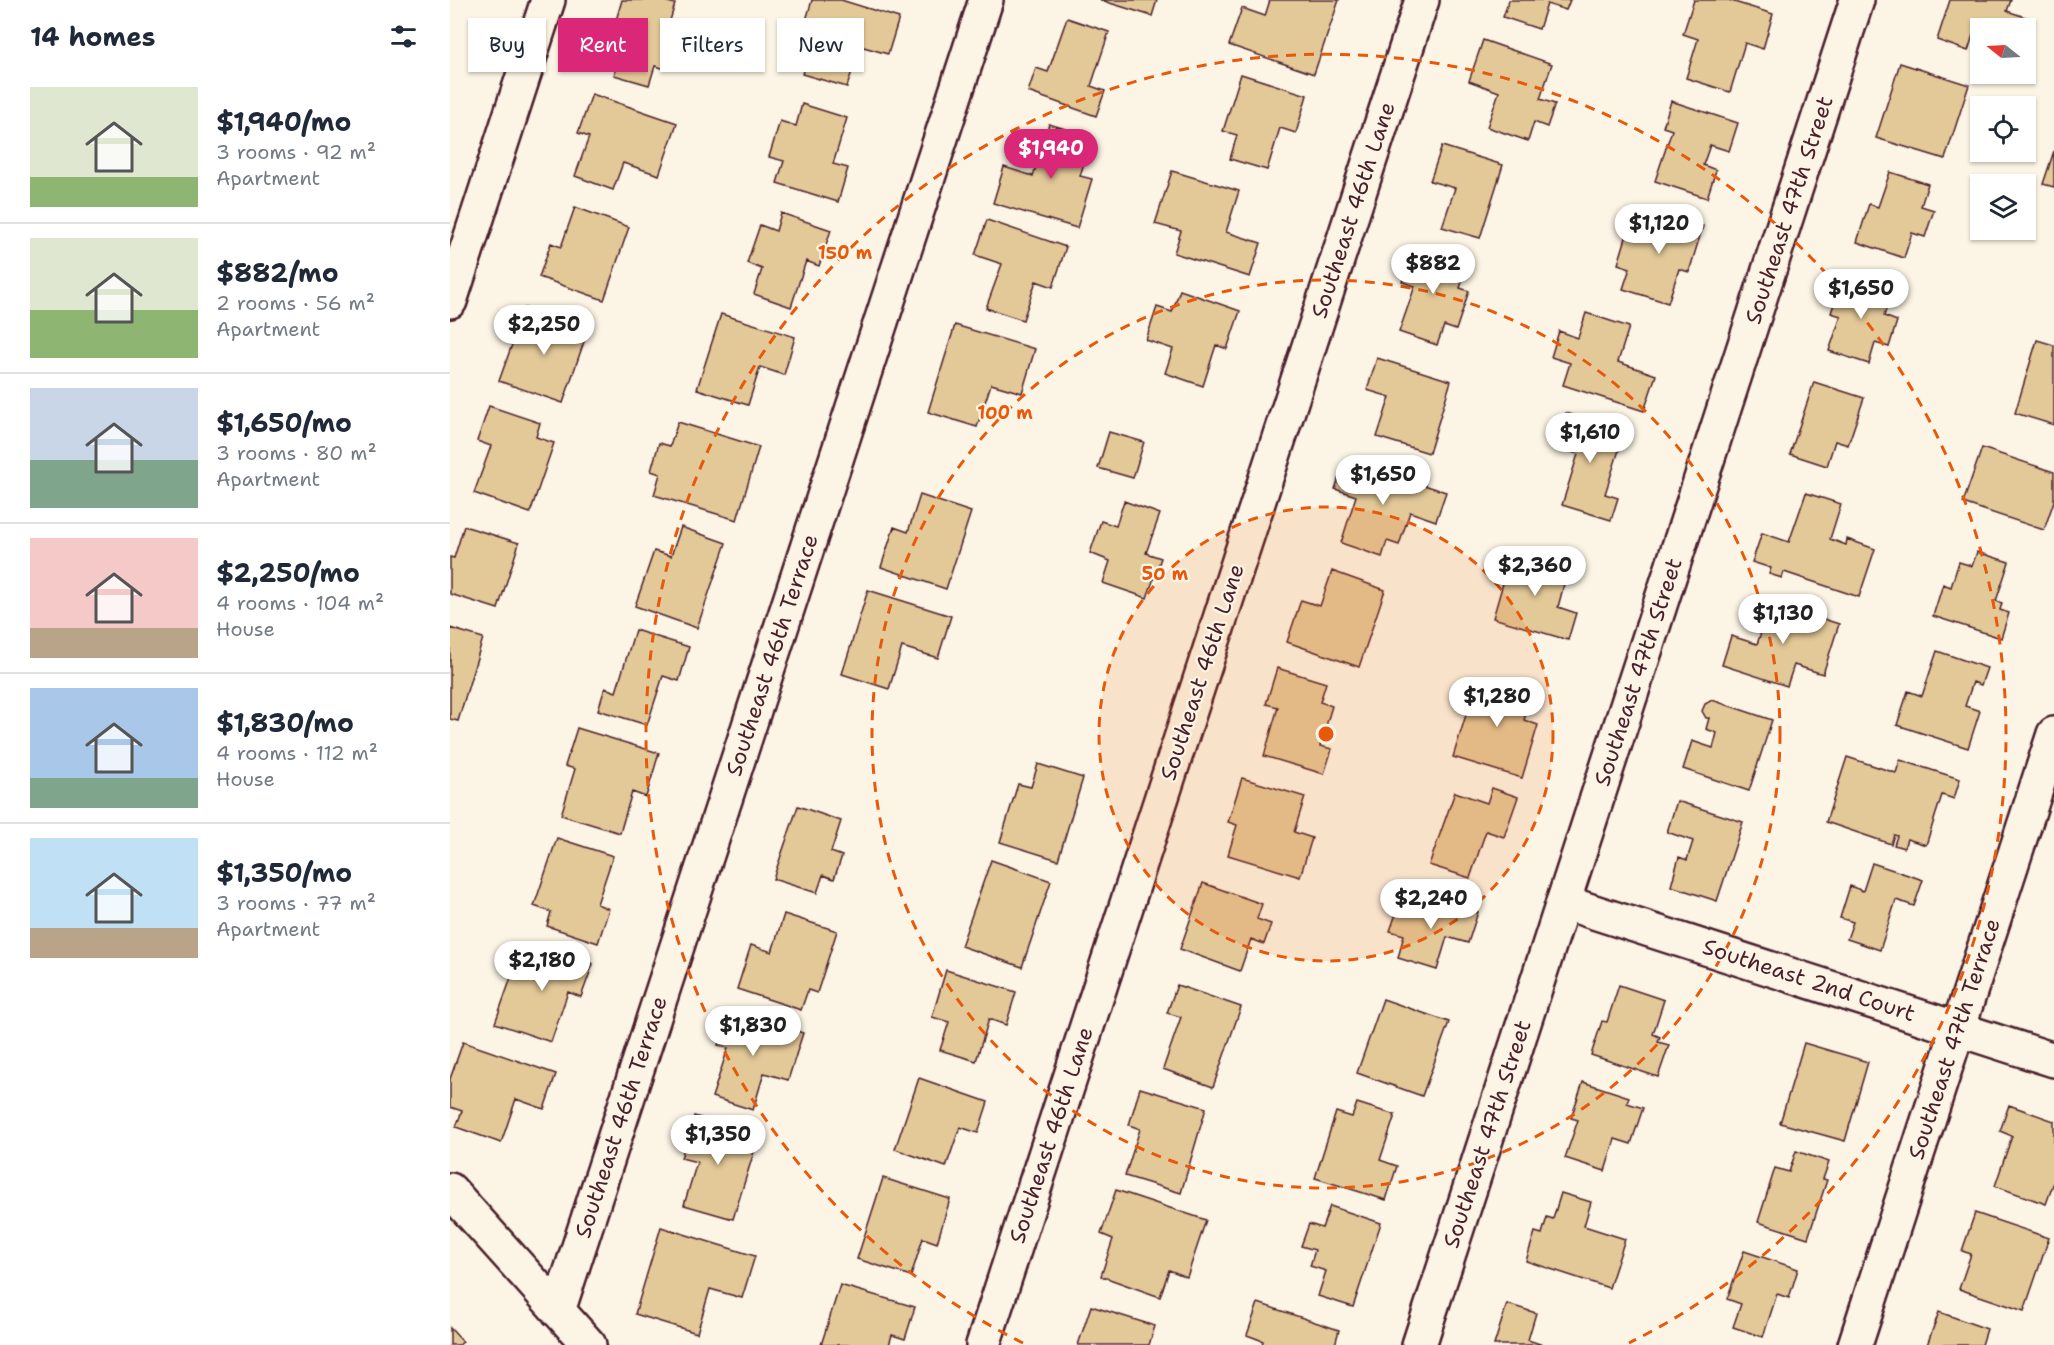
<!DOCTYPE html>
<html lang="en">
<head>
<meta charset="utf-8">
<style>
	:root { --surface:#fff; --page:#f6f6f7; --text:#1f2937; --muted:#747a83; --line:#e0e1e3; --accent:#db2777 }
	body { margin:0; font-family:"Shantell Sans",sans-serif; background:var(--page); color:var(--text); height:100vh; display:flex; flex-direction:column; font-size:22px; white-space:nowrap }
	* { box-sizing:border-box; margin:0 }
	p { font-size:20px; color:var(--muted) }
	.icon { flex:none; width:33px; height:33px; fill:none; stroke:currentColor; stroke-width:2; stroke-linecap:round; stroke-linejoin:round }
	.map { position:relative; flex:1; overflow:hidden }
	.side { display:flex; flex-direction:column; background:var(--surface); width:450px }
	.side>* { flex:none }
	.top-card { position:absolute; left:18px; top:18px; width:570px; height:54px; display:flex; gap:12px }
	.needle { width:39px; rotate:288deg }
	.tools { position:absolute; left:1520px; top:18px; display:grid; gap:12px }
	.tools a { display:grid; place-items:center; width:66px; height:66px; border-radius:0px; background:var(--surface); box-shadow:0 2px 4px #0004; font-size:30px }
	.price { position:absolute; translate:-50% -51px; padding:0 14px; border-radius:21px; background:#fff; color:#222; font-size:20px; line-height:39px; filter:drop-shadow(0 2px 3px #0008) }
	.price::after { content:''; position:absolute; left:50%; top:36px; width:18px; height:14px; margin-left:-9px; background:inherit; clip-path:polygon(0 0,100% 0,50% 100%) }
	.price.active { background:var(--accent); color:#fff }
	ul { padding:0; list-style:none }
	li { display:flex; align-items:center; gap:18px; height:150px; padding:0 30px }
	li+li { border-top:2px solid var(--line) }
	li span { display:grid; place-items:center; flex:none; width:168px; height:120px; border-radius:0px; color:#555 }
	li>.icon { margin-inline-start:auto }
	span .icon { width:72px; height:72px; fill:#fffc; stroke-width:1 }
	li b { font-size:26px }
	h2 { display:flex; justify-content:space-between; align-items:center; height:72px; padding:0 30px; font-size:26px }
	.pill { padding:0 21px; border-radius:0px; background:var(--surface); box-shadow:0 2px 4px #0004; font-size:21px; line-height:54px }
	.pill.active { background:var(--accent); color:#fff }
	main { display:flex; flex:1; min-height:0 }
	.map>svg:first-child { display:block }
	.building { fill:#e3c898; stroke:#4a1f2b; stroke-width:1.5 }
	.lines { fill:none; stroke-linecap:round; stroke-linejoin:round }
	.street-casing { stroke:#4a1f2b; stroke-width:38 }
	.street { stroke:#fcf5e5; stroke-width:33 }
	.ring { fill:none; stroke:#e8590c; stroke-width:3; stroke-dasharray:10 8 }
	.labels { text-anchor:middle; dominant-baseline:central; stroke-width:4.5; stroke-linejoin:round; paint-order:stroke }
	.street-label { font-size:22px; fill:#4a1f2b; stroke:#fcf5e5 }
	.centre { fill:#e8590c; stroke:#fcf5e5; stroke-width:3 }
	.ring-label { font-size:18px; text-anchor:middle; font-weight:bold; fill:#e8590c; stroke:#fcf5e5; stroke-width:4.5; stroke-linejoin:round; paint-order:stroke }
</style>
</head>
<body>
<main>
<section class="side">
<h2>14 homes<svg class="icon" aria-label="filters" viewBox="0 0 24 24"><path d="M4 7h16M4 17h16"/><circle cx="9" cy="7" r="2"/><circle cx="15" cy="17" r="2"/></svg></h2>
<ul>
<li><span style="background:linear-gradient(#dfe7d0 75%,#8fb573 0)"><svg class="icon" aria-label="home" viewBox="0 0 24 24"><path d="M3 11l9-7 9 7M6 9v11h12V9"/></svg></span><div><b>$1,940/mo</b><p>3 rooms · 92 m²</p><p>Apartment</p></div></li>
<li><span style="background:linear-gradient(#dfe7d0 60%,#8fb573 0)"><svg class="icon" aria-label="home" viewBox="0 0 24 24"><path d="M3 11l9-7 9 7M6 9v11h12V9"/></svg></span><div><b>$882/mo</b><p>2 rooms · 56 m²</p><p>Apartment</p></div></li>
<li><span style="background:linear-gradient(#c9d6e8 60%,#7fa58c 0)"><svg class="icon" aria-label="home" viewBox="0 0 24 24"><path d="M3 11l9-7 9 7M6 9v11h12V9"/></svg></span><div><b>$1,650/mo</b><p>3 rooms · 80 m²</p><p>Apartment</p></div></li>
<li><span style="background:linear-gradient(#f6c9c9 75%,#b9a48a 0)"><svg class="icon" aria-label="home" viewBox="0 0 24 24"><path d="M3 11l9-7 9 7M6 9v11h12V9"/></svg></span><div><b>$2,250/mo</b><p>4 rooms · 104 m²</p><p>House</p></div></li>
<li><span style="background:linear-gradient(#a9c7e8 75%,#7fa58c 0)"><svg class="icon" aria-label="home" viewBox="0 0 24 24"><path d="M3 11l9-7 9 7M6 9v11h12V9"/></svg></span><div><b>$1,830/mo</b><p>4 rooms · 112 m²</p><p>House</p></div></li>
<li><span style="background:linear-gradient(#bfe0f5 75%,#b9a48a 0)"><svg class="icon" aria-label="home" viewBox="0 0 24 24"><path d="M3 11l9-7 9 7M6 9v11h12V9"/></svg></span><div><b>$1,350/mo</b><p>3 rooms · 77 m²</p><p>Apartment</p></div></li>
</ul>
</section>
<div class="map">
<svg width="1604" height="1345" viewBox="0 0 1604 1345">
	<rect width="100%" height="100%" fill="#fcf5e5"/>
	<filter id="ink" filterUnits="userSpaceOnUse"><feTurbulence type="fractalNoise" baseFrequency=".0167" numOctaves="2"/><feDisplacementMap in="SourceGraphic" scale="12" xChannelSelector="R" yChannelSelector="G"/><feConvolveMatrix kernelMatrix="1 2 1 2 8 2 1 2 1" color-interpolation-filters="sRGB"/></filter>
	<g filter="url(#ink)">
		<path class="building" d="M172 0H211L225 4 219 24 229 27 216 69 205 66 199 85 164 75 177 31 164 27Z
			M362 0H391L449 18 438 54 410 46 397 87 352 74 364 38 352 34Z
			M650 0H707L702 16Z
			M820 0H889L864 74 779 45 792 8 815 16Z
			M1059 0H1120L1116 10 1097 4 1089 29 1053 17Z
			M1244 0H1278L1323 14 1313 49 1295 43 1280 92 1236 78 1248 39 1233 34Z
			M1500 0H1561L1557 11 1584 20 1575 46V28H1530V34L1524 32 1518 51 1487 40Z
			M617 18 659 32 641 86 655 91 646 116 578 92 586 68 598 72Z
			M1033 40 1102 64 1090 99 1105 104 1097 127 1084 122 1078 141 1037 127 1049 92 1019 81Z
			M1450 63 1519 85 1495 159 1426 138Z
			M791 74 857 95 846 133 830 128 817 170 780 159 787 135 773 131Z
			M142 94 227 123 209 175 173 163 163 190 125 176 139 137 128 133Z
			M1221 101 1288 123 1279 151 1260 145 1253 165 1266 170 1257 198 1205 181 1222 130 1213 127Z
			M352 104 397 118 383 164 398 168 388 202 327 183 334 161 319 157 330 121 346 126Z
			M599 124 642 137 630 176 642 179 627 228 543 203 554 167 583 176Z
			M992 146 1053 165 1030 238 992 227 1005 188 980 181Z
			M1604 151V187L1593 184Z
			M722 171 789 191 776 232 811 243 800 277 724 253 731 231 705 224Z
			M1440 172 1478 184 1471 206 1484 210 1475 237 1462 233 1454 258 1407 242 1419 204 1428 207Z
			M125 207 179 227 154 300 89 277 101 243 111 247Z
			M1199 209 1253 226 1239 272 1229 269 1218 303 1173 289 1180 268 1168 264 1178 231 1191 236Z
			M331 213 381 230 369 266 356 261 341 307 304 294 312 269 297 263 310 225 326 231Z
			M537 220 616 247 603 287 586 281 573 320 536 308 552 264 525 255Z
			M964 246 1018 264 1010 288 1019 291 1006 330 994 326 987 345 949 332 965 286 952 282Z
			M1393 276 1442 291 1434 316 1447 321 1439 347 1425 343 1419 364 1379 351 1391 316 1381 313Z
			M730 290 790 311 777 349 766 345 753 386 715 373 723 349 696 340 707 307 722 312Z
			M75 308 138 330 113 403 49 381Z
			M1136 313 1179 327 1168 362 1206 375 1194 411 1113 385 1120 363 1101 357 1109 331 1128 338Z
			M271 314 345 337 334 375 310 367 298 405 247 389Z
			M505 325 585 349 572 393 541 384 527 427 478 412Z
			M1587 340 1604 345V425L1565 413Z
			M927 358 1001 381 979 453 927 437 940 397 917 390Z
			M1364 382 1414 398 1398 445 1385 441 1377 466 1340 454Z
			M39 406 90 423 86 437 104 443 80 513 24 493 41 446 27 441Z
			M1116 413 1175 431 1155 494 1168 498 1161 520 1112 505 1128 454 1105 447Z
			M228 422 309 447 287 520 204 495 210 474 201 471 209 443 220 446Z
			M659 432 694 442 683 478 648 468Z
			M1532 448 1604 472V501L1594 530 1513 503Z
			M895 460 996 492 986 521 960 512 949 545 937 541 932 557 891 543 906 496 885 489Z
			M1356 493 1391 504 1380 539 1396 545 1397 539 1425 549 1409 597 1334 572 1332 578 1319 574 1321 568 1302 562 1312 533 1339 542Z
			M470 495 521 512 496 589 431 567 444 527 458 532Z
			M674 501 710 514 696 553 711 558 697 598 653 583 660 561 640 553 651 521 666 526Z
			M14 526 69 543 48 609 0 594V557L4 558Z
			M231 527 276 543 247 628 185 606 204 551 221 556Z
			M1062 552 1118 569 1108 607 1126 613 1118 640 1043 618Z
			M1527 552 1559 562 1546 601 1552 603 1550 610 1559 613 1551 638 1483 616 1493 584 1501 587 1509 562 1522 566Z
			M882 571 935 590 909 667 837 642 851 600 870 606Z
			M418 590 501 616 488 658 452 647 439 689 392 674Z
			M1314 600 1389 624 1373 674 1344 665 1337 686 1272 665 1281 636 1307 644 1312 630 1303 627Z
			M0 628 33 638 8 721 0 719Z
			M185 630 239 647 229 681 213 676 197 725 148 710 155 688 166 692Z
			M1487 651 1537 668 1531 685 1523 682 1515 706 1530 711 1518 748 1447 725 1458 691 1472 696Z
			M827 668 876 683 870 702 882 706 870 746 882 749 874 774 814 756 828 707 816 704Z
			M1028 676 1083 693 1074 720 1088 725 1072 778 1003 757Z
			M1262 700 1322 720 1299 791 1233 769 1242 741 1263 748 1267 733 1256 729 1259 718H1256L1252 711 1255 704Z
			M127 728 209 753 196 797 182 792 170 833 111 815 125 769 115 766Z
			M1397 757 1446 773 1450 760 1510 779 1504 799 1492 795 1476 845 1457 839 1454 848 1444 845 1447 836 1444 835 1441 844 1376 822Z
			M588 764 633 778 608 860 550 842 568 784 581 787Z
			M792 778 855 797 844 832 862 838 850 877 778 855 787 825 778 822Z
			M1042 788 1068 797 1054 837 1036 831 1020 878 979 865 1005 792 1037 803Z
			M1227 801 1293 822 1267 901 1221 886 1229 857 1237 860 1243 841 1217 832Z
			M348 806 391 821 381 852 392 856 384 879 373 875 367 893 323 879Z
			M107 838 163 856 147 904 159 909 148 943 97 926 101 912 84 906Z
			M541 860 601 881 572 967 511 946Z
			M1422 863 1473 880 1464 906 1446 900 1430 950 1397 939 1403 922 1390 918 1400 886 1413 891Z
			M753 883 812 904 807 919 821 924 814 944 801 939 790 971 730 949Z
			M967 894 1028 912 1018 943 997 937 987 970 948 958 954 935 940 931 948 908 962 912Z
			M334 914 387 931 367 993 358 990 351 1010 287 989 301 945 322 952Z
			M90 946 143 964 131 997 118 992 101 1042 45 1023 69 955 86 961Z
			M496 970 566 992 556 1025 539 1019 526 1061 490 1050 499 1022 482 1017Z
			M727 985 791 1007 763 1087 713 1069 731 1017 717 1013Z
			M1169 985 1214 1000 1203 1034 1210 1037 1208 1042 1219 1045 1208 1077 1141 1055 1152 1021 1157 1022Z
			M933 999 999 1022 972 1096 907 1073Z
			M279 1010 353 1033 338 1080 314 1073 303 1110 262 1097 278 1048 268 1045Z
			M13 1042 106 1074 94 1109 66 1099 51 1143 6 1127 12 1111 0 1107V1079Z
			M1354 1043 1418 1062 1395 1141 1330 1123Z
			M469 1078 538 1102 528 1133 510 1127 496 1167 445 1149Z
			M1133 1082 1179 1097 1177 1103 1193 1108 1181 1144 1165 1139 1155 1171 1115 1158 1128 1120 1121 1118Z
			M690 1088 756 1108 731 1193 675 1176 690 1129 679 1125Z
			M907 1103 945 1115 930 1160 947 1166 936 1200 865 1178 886 1112 902 1117Z
			M1559 1105 1604 1121V1182L1596 1204 1545 1186 1562 1136 1550 1131Z
			M244 1116 309 1136 283 1219 234 1205 247 1162 231 1158Z
			M1346 1151 1379 1162 1373 1179 1377 1180 1358 1238 1308 1222 1325 1168 1339 1172Z
			M433 1178 500 1199 487 1243 473 1238 461 1276 407 1259Z
			M666 1190 756 1220 737 1277 719 1270 710 1297 651 1276 663 1239 651 1234Z
			M1111 1193 1141 1202 1134 1226 1175 1239 1159 1288 1076 1261 1085 1232 1092 1234 1097 1217 1103 1219Z
			M880 1206 931 1223 903 1307 868 1296 876 1271 860 1266 865 1250 851 1246 859 1224 872 1228Z
			M1525 1213 1599 1238 1574 1311 1509 1289 1521 1254 1512 1251Z
			M211 1227 305 1256 292 1298 260 1289 247 1333 185 1314Z
			M1294 1251 1348 1269 1339 1298 1327 1294 1313 1337 1283 1327 1291 1304 1277 1299Z
			M390 1285 465 1307 455 1339 442 1335 439 1345H371Z
			M808 1303 889 1330 885 1345H812L813 1341 797 1335Z
			M1057 1304 1086 1313 1078 1340 1093 1345H1044Z
			M641 1306 705 1326 699 1345H628Z
			M1489 1312 1537 1329 1532 1345H1477Z
			M0 1328 13 1342 9 1345H0Z"/>
		<g class="lines">
			<g class="street-casing">
				<path id="street" d="M0 301 98 0
					M1113 902 1604 1060
					M0 1190 139 1345
					M108 1311 536 0
					M533 1345 972 0
					M969 1345 1407 0
					M1405 1345 1604 734"/>
			</g>
			<use href="#street" class="street"/>
		</g>
	</g>
	<circle cx="876" cy="734" r="227" fill="#e8590c" fill-opacity=".12"/>
	<g class="ring">
		<circle cx="876" cy="734" r="227"/>
		<circle cx="876" cy="734" r="454"/>
		<path d="M573 1343A680 680 0 1 1 1179 1343"/>
	</g>
	<g class="labels">
		<g class="street-label">
			<text transform="translate(903 210) rotate(-72)">Southeast 46th Lane</text>
			<text transform="translate(1339 210) rotate(-72)">Southeast 47th Street</text>
			<text transform="translate(322 655) rotate(-72)">Southeast 46th Terrace</text>
			<text transform="translate(752 672) rotate(-72)">Southeast 46th Lane</text>
			<text transform="translate(1188 672) rotate(-72)">Southeast 47th Street</text>
			<text transform="translate(1359 980) rotate(18)">Southeast 2nd Court</text>
			<text transform="translate(1504 1039) rotate(-72)">Southeast 47th Terrace</text>
			<text transform="translate(171 1117) rotate(-72)">Southeast 46th Terrace</text>
			<text transform="translate(1037 1134) rotate(-72)">Southeast 47th Street</text>
			<text transform="translate(601 1135) rotate(-72)">Southeast 46th Lane</text>
		</g>
	</g>
	<circle cx="876" cy="734" r="9" class="centre"/>
	<g class="ring-label">
		<text x="395" y="259">150 m</text>
		<text x="555" y="419">100 m</text>
		<text x="715" y="580">50 m</text>
	</g>
</svg>
<div class="tools">
<a><svg class="needle" viewBox="-14 -14 28 28"><path d="M0-13l5 13h-10z" fill="#e53935"/><path d="M0 13l5-13h-10z" fill="#747a83"/></svg></a>
<a><svg class="icon" aria-label="locate" viewBox="0 0 24 24"><circle cx="12" cy="12" r="6"/><path d="M12 2v4M12 18v4M2 12h4M18 12h4"/></svg></a>
<a><svg class="icon" aria-label="layers" viewBox="0 0 24 24"><path d="M12 4l9 5-9 5-9-5zM3 14l9 5 9-5"/></svg></a>
</div>
<b class="price active" style="left:601px;top:180px">$1,940</b>
<b class="price" style="left:1209px;top:255px">$1,120</b>
<b class="price" style="left:983px;top:295px">$882</b>
<b class="price" style="left:1411px;top:320px">$1,650</b>
<b class="price" style="left:94px;top:356px">$2,250</b>
<b class="price" style="left:1140px;top:464px">$1,610</b>
<b class="price" style="left:933px;top:506px">$1,650</b>
<b class="price" style="left:1085px;top:597px">$2,360</b>
<b class="price" style="left:1333px;top:645px">$1,130</b>
<b class="price" style="left:1047px;top:728px">$1,280</b>
<b class="price" style="left:981px;top:930px">$2,240</b>
<b class="price" style="left:92px;top:992px">$2,180</b>
<b class="price" style="left:303px;top:1057px">$1,830</b>
<b class="price" style="left:268px;top:1166px">$1,350</b>
<div class="top-card">
<a class="pill">Buy</a>
<a class="pill active">Rent</a>
<a class="pill">Filters</a>
<a class="pill">New</a>
</div>
</div>
</main>
</body>
</html>
